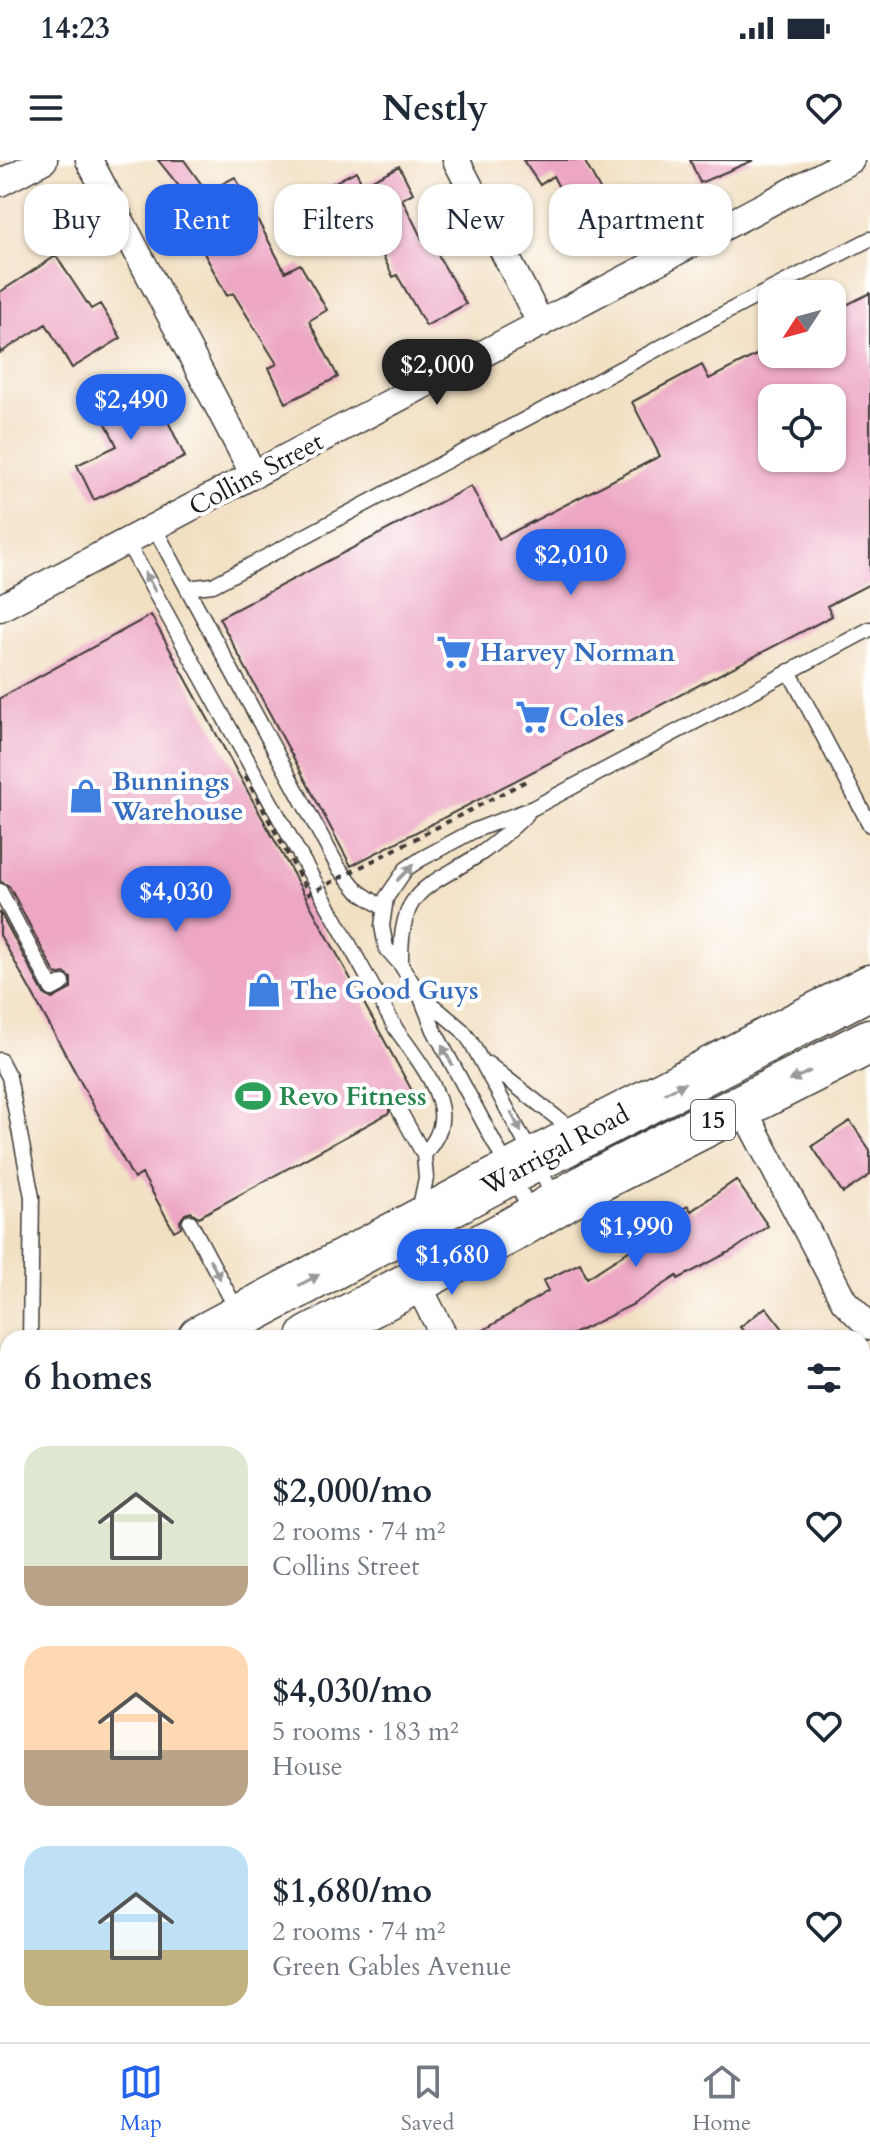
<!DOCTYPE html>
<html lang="en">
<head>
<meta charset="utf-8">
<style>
	:root { --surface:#fff; --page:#f2f2f3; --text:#1f2937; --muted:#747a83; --line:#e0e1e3; --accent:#2563eb }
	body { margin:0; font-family:Cardo,serif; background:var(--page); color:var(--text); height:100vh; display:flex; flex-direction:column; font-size:30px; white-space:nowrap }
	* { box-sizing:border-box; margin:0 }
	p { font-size:26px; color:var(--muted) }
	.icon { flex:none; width:44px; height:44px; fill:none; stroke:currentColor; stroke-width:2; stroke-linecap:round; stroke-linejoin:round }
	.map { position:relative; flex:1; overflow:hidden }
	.details { position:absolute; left:0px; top:1170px; width:870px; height:712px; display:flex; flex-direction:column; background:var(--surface); border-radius:24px 24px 0 0; box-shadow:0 2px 6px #0004 }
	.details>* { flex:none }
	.top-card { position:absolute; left:24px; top:24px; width:822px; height:72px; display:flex; gap:16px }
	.needle { width:52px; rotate:234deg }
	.buttons { position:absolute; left:758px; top:120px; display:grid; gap:16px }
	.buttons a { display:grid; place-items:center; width:88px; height:88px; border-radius:16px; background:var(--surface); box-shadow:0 2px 6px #0004; font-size:40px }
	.price { position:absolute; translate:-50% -68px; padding:0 18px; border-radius:28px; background:var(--accent); color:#fff; font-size:26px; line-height:52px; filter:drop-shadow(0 2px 4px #0008) }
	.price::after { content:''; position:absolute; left:50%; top:48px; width:24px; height:18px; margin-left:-12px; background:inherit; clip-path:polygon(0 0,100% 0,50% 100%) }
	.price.current { background:#222; color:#fff }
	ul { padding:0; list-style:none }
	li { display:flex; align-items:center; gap:24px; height:200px; padding:0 24px }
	li span { display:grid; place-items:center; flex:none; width:224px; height:160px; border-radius:24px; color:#555 }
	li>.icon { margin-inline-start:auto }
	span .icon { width:96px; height:96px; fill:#fffc; stroke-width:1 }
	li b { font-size:34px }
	h2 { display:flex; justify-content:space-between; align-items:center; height:96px; padding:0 24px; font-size:34px }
	.pill { padding:0 28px; border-radius:24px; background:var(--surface); box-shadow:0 2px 6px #0004; font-size:28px; line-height:72px }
	.pill.current { background:var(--accent); color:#fff }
	.status { display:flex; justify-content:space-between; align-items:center; height:56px; padding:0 40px; background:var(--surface); direction:ltr }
	.status svg { height:22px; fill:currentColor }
	header { display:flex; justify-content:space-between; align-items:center; height:104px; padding:0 24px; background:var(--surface); font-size:36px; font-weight:600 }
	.tabs { display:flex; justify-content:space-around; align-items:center; height:112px; border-top:2px solid var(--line); background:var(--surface); font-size:22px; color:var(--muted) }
	.tabs a { display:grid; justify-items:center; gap:4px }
	.tabs .current { color:var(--accent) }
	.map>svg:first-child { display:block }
	.building { fill:#eda7c5; fill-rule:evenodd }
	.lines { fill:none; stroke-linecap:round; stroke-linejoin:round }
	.service-casing { stroke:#3c3935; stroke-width:17 }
	.minor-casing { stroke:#3c3935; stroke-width:29 }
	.secondary-casing { stroke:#3c3935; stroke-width:41 }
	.trunk-casing { stroke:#3c3935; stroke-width:47 }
	.service { stroke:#fff; stroke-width:14 }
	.minor { stroke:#fff; stroke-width:26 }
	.secondary { stroke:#fff; stroke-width:38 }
	.trunk { stroke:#fff; stroke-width:44 }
	.path-bridge { stroke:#3c3935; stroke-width:4; stroke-dasharray:6 6; stroke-linecap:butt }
	.oneway { fill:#999 }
	.labels { text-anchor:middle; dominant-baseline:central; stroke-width:8; stroke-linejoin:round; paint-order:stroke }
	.shield { fill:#fff; stroke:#606060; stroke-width:2 }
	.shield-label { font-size:24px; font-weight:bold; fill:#1c1c1c }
	.street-label { font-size:26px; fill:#1c1c1c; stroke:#fff }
	.shop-label { font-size:26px; font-weight:bold; fill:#366cbe; stroke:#fff; text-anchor:start }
	.leisure-label { font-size:26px; font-weight:bold; fill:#27864d; stroke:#fff; text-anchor:start }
</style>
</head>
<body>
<div class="status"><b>14:23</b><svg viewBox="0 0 49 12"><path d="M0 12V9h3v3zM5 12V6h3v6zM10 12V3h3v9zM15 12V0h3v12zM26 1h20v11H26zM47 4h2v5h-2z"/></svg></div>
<header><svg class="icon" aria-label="menu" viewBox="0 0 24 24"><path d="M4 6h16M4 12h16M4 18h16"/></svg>Nestly<svg class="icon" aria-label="heart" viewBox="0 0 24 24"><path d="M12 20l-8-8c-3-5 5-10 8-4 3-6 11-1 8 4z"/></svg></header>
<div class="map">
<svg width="870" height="1882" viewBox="0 0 870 1882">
	<rect width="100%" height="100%" fill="#fff"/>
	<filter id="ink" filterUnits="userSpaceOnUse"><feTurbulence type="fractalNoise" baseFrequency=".0125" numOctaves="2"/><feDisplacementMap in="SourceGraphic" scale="16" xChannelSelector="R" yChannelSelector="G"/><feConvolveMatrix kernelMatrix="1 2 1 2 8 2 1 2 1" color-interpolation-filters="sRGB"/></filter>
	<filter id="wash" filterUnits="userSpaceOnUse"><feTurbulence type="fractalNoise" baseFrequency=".006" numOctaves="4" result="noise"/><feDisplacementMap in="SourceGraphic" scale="32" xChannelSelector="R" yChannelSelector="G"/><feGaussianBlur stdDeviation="1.8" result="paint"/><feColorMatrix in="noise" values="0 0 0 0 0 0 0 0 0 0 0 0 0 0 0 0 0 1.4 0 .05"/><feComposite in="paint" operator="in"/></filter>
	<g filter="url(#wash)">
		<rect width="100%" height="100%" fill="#f2e0c3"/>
		<g id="blocks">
			<path class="building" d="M158 0H184L207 32 235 17 285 112 300 104 327 150 309 161 338 217 286 243 269 208 277 204 233 133 227 136 203 91 206 90 183 44 190 40Z
				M523 0H584L621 68 579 91 568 72 579 66 553 16 540 25Z
				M690 0H754L700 23Z
				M399 6 413 33 402 39 422 79 432 74 442 93 438 95 466 144 426 166 397 115 393 117 365 58 339 71 318 31 356 11 363 25Z
				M56 96 91 149 100 144 121 178 72 208 46 164 0 193V132Z
				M870 133V424L827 446 832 456 351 706 219 458 471 326 499 379 660 296 632 242 702 205 709 219 772 187V194H832V152ZM772 238H832V298H772Z
				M142 220 160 255 164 253 185 297 94 340 77 305 117 286 96 243Z
				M151 455 416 938 407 943 402 939H394L389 944V953L199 1057 191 1052 185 1054 180 1061 181 1067 174 1071 142 1014 134 1019 0 775V752L44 834 52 839 71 829V818L64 813 56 815 9 726 0 721V538Z
				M850 961 870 990V1015L843 1033 812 986Z
				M736 1020 768 1066 735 1089 678 1119 677 1116 632 1145 565 1178H471L548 1131 543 1121 580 1103 587 1118 655 1074 650 1066 688 1046 691 1051Z
				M766 1147 790 1178H749L740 1167Z"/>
		</g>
	</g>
	<g filter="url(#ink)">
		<use href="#blocks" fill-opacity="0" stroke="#3c3935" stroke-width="2"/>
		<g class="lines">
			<g class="service-casing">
				<path id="service" d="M154 367 187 428 213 425 742 144 870 79
					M127 382 396 869C412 892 445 931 441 961 440 974 432 984 424 995
					M187 428 338 707 358 731 382 747
					M789 511 870 665
					M0 731 52 829 63 823
					M401 805C400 727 423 731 480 694 497 683 512 668 527 654
					M423 837 462 870 471 882 555 1038
					M0 900 9 917 32 1037 30 1178
					M488 904 575 972
					M398 948 424 995 426 1018 419 1051
					M532 1053 434 870 420 835 401 805 386 788 382 766 386 738 406 709 421 699 473 671 533 648 870 469
					M190 1062 239 1154"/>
			</g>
			<g class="minor-casing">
				<path id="minor" d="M89 0 254 315
					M456 0 541 164
					M0 23 44 0
					M0 448 851 0
					M741 945 844 1141 870 1167
					M415 1119 445 1178
					M862 1574 870 1580
					M711 1874 722 1882
					M528 1882 534 1874"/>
			</g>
			<g class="secondary-casing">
				<path id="secondary" d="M0 1762 8 1769
					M147 1874 158 1882"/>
			</g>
			<g class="trunk-casing">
				<path id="trunk" d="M200 1178 534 1000 870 827
					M309 1178 510 1071 595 1021 870 881
					M0 1283 8 1279
					M0 1338 8 1334"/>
			</g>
			<use href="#service" class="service"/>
			<use href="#minor" class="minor"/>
			<use href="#secondary" class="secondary"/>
			<use href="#trunk" class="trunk"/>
			<path class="path-bridge" d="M245 616 309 734 528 620"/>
		</g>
		<defs><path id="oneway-solid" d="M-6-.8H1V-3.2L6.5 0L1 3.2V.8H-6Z" transform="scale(2)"/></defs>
		<g class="oneway">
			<use href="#oneway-solid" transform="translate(150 422) rotate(-119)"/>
			<use href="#oneway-solid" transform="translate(405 713) rotate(-45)"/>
			<use href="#oneway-solid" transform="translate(447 895) rotate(-118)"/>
			<use href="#oneway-solid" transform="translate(800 916) rotate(154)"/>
			<use href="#oneway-solid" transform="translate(675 928) rotate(-27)"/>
			<use href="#oneway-solid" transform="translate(516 962) rotate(63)"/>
			<use href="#oneway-solid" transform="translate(215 1109) rotate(62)"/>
			<use href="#oneway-solid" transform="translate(309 1120) rotate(-28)"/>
		</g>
	</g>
	<defs>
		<g id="supermarket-bare" transform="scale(2.76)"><path d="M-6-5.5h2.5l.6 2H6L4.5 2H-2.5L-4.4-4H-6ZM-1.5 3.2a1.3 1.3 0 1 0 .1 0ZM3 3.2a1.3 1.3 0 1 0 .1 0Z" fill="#3f7fe0" stroke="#fff" stroke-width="2.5" paint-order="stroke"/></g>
		<g id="shop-bare" transform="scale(2.76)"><path d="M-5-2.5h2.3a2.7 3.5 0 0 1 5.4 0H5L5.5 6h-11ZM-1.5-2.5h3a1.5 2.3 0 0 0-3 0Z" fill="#3f7fe0" stroke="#fff" stroke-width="2.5" paint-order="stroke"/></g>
		<g id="stadium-bare" transform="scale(2.76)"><path d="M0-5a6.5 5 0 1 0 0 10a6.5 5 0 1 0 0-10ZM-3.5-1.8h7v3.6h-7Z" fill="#2e9e5b" stroke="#fff" stroke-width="2.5" paint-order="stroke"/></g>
	</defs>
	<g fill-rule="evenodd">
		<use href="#supermarket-bare" x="454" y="492"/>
		<use href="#supermarket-bare" x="533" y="557"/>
		<use href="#shop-bare" x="86" y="636"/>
		<use href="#shop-bare" x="264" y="830"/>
		<use href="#stadium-bare" x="253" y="936"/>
	</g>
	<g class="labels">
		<rect class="shield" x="691" y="940" width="44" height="40" rx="6"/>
		<g class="shield-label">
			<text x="713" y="960">15</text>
		</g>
		<g class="street-label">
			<text transform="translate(256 314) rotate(-28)">Collins Street</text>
			<text transform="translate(555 990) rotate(-28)">Warrigal Road</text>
		</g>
		<g class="shop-label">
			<text x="480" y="492">Harvey Norman</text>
			<text x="559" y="557">Coles</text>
			<text x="112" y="621">Bunnings<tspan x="112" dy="30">Warehouse</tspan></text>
			<text x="290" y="830">The Good Guys</text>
		</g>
		<g class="leisure-label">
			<text x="279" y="936">Revo Fitness</text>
		</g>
	</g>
</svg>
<div class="buttons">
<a><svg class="needle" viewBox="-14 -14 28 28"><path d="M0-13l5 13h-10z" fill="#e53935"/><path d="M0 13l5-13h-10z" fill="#747a83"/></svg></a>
<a><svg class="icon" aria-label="locate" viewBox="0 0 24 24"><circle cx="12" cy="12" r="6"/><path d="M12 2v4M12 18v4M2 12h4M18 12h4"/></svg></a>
</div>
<b class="price current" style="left:437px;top:247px">$2,000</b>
<b class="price" style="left:131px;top:282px">$2,490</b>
<b class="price" style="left:571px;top:437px">$2,010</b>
<b class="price" style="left:176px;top:774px">$4,030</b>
<b class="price" style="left:636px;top:1109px">$1,990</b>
<b class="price" style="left:452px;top:1137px">$1,680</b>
<div class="top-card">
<a class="pill">Buy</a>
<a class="pill current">Rent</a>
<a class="pill">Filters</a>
<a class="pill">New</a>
<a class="pill">Apartment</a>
</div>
<section class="details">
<h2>6 homes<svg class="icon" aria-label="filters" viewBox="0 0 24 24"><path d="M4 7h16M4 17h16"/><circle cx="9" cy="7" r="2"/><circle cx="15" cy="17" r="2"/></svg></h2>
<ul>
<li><span style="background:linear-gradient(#dfe7d0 75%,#b9a48a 0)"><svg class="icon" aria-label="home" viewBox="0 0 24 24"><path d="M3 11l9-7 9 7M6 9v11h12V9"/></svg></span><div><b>$2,000/mo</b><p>2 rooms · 74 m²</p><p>Collins Street</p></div><svg class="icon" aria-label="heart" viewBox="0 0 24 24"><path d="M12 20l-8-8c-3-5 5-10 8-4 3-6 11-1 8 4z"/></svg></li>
<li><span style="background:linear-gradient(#ffd9b3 65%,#b9a48a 0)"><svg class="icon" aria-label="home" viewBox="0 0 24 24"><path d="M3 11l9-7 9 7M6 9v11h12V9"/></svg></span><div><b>$4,030/mo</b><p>5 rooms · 183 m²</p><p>House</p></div><svg class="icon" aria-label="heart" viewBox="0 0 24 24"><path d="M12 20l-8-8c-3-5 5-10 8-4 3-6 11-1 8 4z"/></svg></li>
<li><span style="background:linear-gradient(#bfe0f5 65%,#c2b280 0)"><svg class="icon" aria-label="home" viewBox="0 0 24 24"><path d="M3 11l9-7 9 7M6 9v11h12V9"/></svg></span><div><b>$1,680/mo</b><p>2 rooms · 74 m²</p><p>Green Gables Avenue</p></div><svg class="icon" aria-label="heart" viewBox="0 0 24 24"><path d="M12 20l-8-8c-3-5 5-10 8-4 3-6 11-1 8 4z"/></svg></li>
</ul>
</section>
</div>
<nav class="tabs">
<a class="current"><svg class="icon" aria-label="map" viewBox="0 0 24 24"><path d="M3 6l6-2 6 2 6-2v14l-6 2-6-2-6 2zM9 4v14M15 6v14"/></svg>Map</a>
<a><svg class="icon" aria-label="saved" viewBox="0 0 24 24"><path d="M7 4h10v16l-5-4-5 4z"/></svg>Saved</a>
<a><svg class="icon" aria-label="home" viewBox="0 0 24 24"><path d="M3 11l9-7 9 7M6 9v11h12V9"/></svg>Home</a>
</nav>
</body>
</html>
